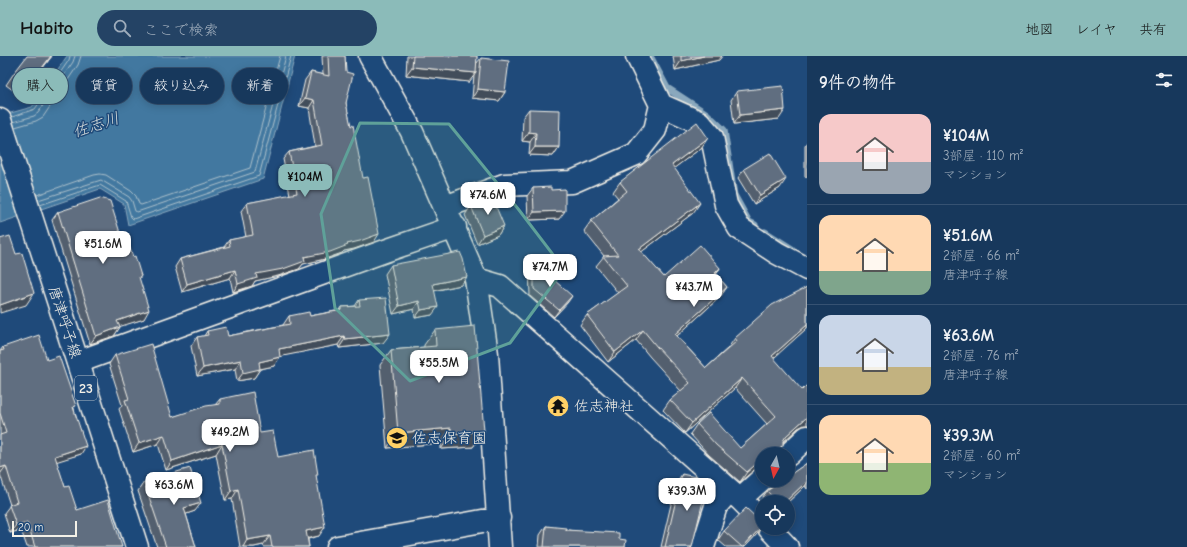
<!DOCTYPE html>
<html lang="ja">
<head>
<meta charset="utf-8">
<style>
	:root { --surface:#17385c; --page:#244365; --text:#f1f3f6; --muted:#9eacbb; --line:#365272; --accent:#8bbbb9 }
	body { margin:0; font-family:"Comic Neue","Klee One",sans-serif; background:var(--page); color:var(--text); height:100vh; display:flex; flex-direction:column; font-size:15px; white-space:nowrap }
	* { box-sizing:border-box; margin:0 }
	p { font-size:13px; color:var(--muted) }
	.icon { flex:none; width:22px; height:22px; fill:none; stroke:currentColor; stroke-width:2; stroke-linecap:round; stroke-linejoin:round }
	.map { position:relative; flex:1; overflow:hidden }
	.sheet { display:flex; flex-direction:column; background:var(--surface); width:380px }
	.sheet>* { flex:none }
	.banner { position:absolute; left:12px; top:12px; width:380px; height:36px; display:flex; gap:8px }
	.needle { width:26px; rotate:188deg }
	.fabs { position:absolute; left:755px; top:391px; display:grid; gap:8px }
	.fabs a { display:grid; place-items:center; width:40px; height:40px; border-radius:50%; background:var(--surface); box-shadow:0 2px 10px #0003,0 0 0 1px var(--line); font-size:20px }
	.scale { position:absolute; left:12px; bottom:10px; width:65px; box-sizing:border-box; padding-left:4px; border:2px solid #f4f1e8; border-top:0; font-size:11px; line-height:14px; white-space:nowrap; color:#f4f1e8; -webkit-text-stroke:3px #1f4a7a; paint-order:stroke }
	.price { position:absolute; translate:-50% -34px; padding:0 9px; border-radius:8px; background:#fff; color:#222; font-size:13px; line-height:26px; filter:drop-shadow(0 1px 2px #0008) }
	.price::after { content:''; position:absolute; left:50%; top:24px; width:12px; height:9px; margin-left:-6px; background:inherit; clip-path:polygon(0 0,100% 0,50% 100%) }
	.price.on { background:var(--accent); color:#111 }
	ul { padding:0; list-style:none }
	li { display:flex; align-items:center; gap:12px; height:100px; padding:0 12px }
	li+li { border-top:1px solid var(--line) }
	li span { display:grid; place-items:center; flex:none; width:112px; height:80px; border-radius:12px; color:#555 }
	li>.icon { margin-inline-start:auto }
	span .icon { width:48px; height:48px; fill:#fffc; stroke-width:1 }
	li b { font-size:17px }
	h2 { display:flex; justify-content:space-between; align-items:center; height:48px; padding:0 12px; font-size:17px }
	.pill { padding:0 14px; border-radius:18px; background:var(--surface); box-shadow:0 2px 10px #0003,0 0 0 1px var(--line); font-size:14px; line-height:36px }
	.pill.on { background:var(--accent); color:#111 }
	header { display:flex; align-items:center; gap:24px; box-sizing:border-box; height:56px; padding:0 20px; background:var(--accent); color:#111 }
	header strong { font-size:19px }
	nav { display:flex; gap:22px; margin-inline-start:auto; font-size:14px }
	.search { width:280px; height:36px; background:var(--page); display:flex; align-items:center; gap:10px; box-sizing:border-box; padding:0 14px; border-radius:22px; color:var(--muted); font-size:15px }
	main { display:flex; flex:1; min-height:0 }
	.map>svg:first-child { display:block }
	.water { fill:#4378a0; stroke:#8aa8bd }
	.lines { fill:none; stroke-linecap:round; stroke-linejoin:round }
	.shore { stroke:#adc1cb; stroke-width:1 }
	.stream { stroke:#8aa8bd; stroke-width:7 }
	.street-casing { stroke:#f4f1e8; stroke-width:25 }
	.primary-casing { stroke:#f4f1e8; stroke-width:25 }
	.street { stroke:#1f4a7a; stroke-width:22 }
	.primary { stroke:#1f4a7a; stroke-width:22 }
	.wall { fill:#535f6e; stroke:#f4f1e8 }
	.shaded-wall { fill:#434d5a; stroke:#f4f1e8 }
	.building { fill:#606e80; stroke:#f4f1e8 }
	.marked { fill:#5fa199; fill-opacity:0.2; stroke:#5fa199; stroke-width:3; stroke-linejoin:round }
	.labels { text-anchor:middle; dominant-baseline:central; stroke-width:3; stroke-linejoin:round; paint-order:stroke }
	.shield { fill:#1f4a7a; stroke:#b4bfc7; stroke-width:1 }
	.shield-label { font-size:14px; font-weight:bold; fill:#f4f1e8 }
	.street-label { font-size:15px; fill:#f4f1e8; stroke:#1f4a7a }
	.poi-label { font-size:15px; fill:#f4f1e8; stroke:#1f4a7a; text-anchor:start }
	.water-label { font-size:16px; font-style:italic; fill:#d9dfdd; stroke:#1f4a7a }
</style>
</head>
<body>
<header>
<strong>Habito</strong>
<div class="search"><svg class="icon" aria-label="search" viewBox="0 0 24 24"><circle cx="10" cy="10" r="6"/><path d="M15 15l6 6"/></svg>ここで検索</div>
<nav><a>地図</a><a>レイヤ</a><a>共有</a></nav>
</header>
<main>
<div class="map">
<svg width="807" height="491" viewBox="0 0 807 491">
	<rect width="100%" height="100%" fill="#1f4a7a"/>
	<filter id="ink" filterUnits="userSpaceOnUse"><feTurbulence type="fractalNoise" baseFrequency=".025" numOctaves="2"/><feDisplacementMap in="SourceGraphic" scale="8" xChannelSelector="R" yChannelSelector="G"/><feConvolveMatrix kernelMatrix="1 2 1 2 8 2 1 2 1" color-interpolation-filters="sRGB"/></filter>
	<g filter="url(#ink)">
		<path class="water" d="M67 0H295L263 123 128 169 124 148 100 133 0 167V60L32 51Z"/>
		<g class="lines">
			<path class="shore" d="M12 61 35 53 69 4 70 0
				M13 66 34 60 38 57 73 6 75 0
				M15 71 36 65 43 61 78 9 81 0
				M37 139 94 119 100 118 106 119 131 135 136 140 139 148 141 149 250 112 280 0
				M38 144 101 124 129 141 132 145 135 155 137 156 255 116 286 0
				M40 149 100 129 126 145 131 161 133 163 259 120 291 0"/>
			<path class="stream" d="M650 0 667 32 707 58 724 74 734 139 749 166 755 169
				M765 176 792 193"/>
			<g class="street-casing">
				<path id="street" d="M370 0 412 76 476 223 487 298 500 491
					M637 0 661 49 699 66 712 81 726 149 739 172 777 197 807 213
					M445 151 504 129 572 126 636 98 655 74 661 49
					M476 223 500 230 740 443 762 465
					M78 306 385 195 455 171
					M788 399 807 381
					M740 443 762 423
					M769 472 787 491
					M338 491 499 462
					M703 491 716 450 730 434"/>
			</g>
			<g class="primary-casing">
				<path id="primary" d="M0 64 137 491"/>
			</g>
			<use href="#street" class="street"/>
			<use href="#primary" class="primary"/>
		</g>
		<path class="wall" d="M52 0 21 40 6 29 14 17Z
			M322 0H345L346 47 374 186 354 193 344 195 342 197 325 203 303 208 299 213 278 220 255 225 252 230 233 236 230 222 182 236 175 211 180 203 224 191 229 184 246 181 241 155 247 147 290 139 283 103 289 96 315 90 309 52 299 50 305 24 311 16 323 19Z
			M407 0H477L476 8 481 2 505 36 499 45 472 42 474 19 469 26 406 19Z
			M673 0H722L719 4 675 14Z
			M737 35 779 63 734 68 731 44Z
			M529 53 559 91 553 100 529 99 530 86 522 85 523 61Z
			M807 86V121H805V89Z
			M701 92 674 112 693 157 641 196 664 221 720 212 716 219 727 231 720 241 677 280 706 312 728 292 735 282 807 231V272L773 302 804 369 798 372 783 386V389L776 398H762V411L754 414 740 426 709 399 690 378 697 368 740 392 767 368 735 332 685 377 663 354 670 344 681 335 650 301 636 284 608 306 580 269 587 259 618 237 596 210 604 200 584 175 591 165 618 142 613 136 620 126Z
			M744 113 780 132 754 148 738 122Z
			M533 132 551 134 559 163 528 164 527 140Z
			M471 150 504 170 498 179 477 188 465 159Z
			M58 156 121 180 133 201 141 220 139 223 144 263 119 270 120 271 114 280 90 288 52 164Z
			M534 206 568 246 554 261 530 240 529 213Z
			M391 209 461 229 434 235 432 259 415 262 414 253 393 258 385 218Z
			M359 244 383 287 339 292 338 289 280 300 274 310 260 313 254 322 237 325 235 313 197 320 191 290 197 281 204 280 207 275 228 280 283 269 289 260H310L340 254 342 251 355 250Z
			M435 274 484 375 473 391 441 393V387L387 392 380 309 391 294 424 291V289Z
			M3 291 47 304 74 352 81 398 56 405 65 431 77 454 122 491H27L21 474 10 477 4 457 10 449 0 418V295Z
			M115 299 172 361 215 349 220 343 260 377 278 401 316 422 319 480 308 483 309 491H264L263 489 254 491H240L232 443 225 444 216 398 166 414 158 388 133 396 119 353 122 349 109 308Z
			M807 407V433L805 430 788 446H762V448L760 445 767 435Z
			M682 418 692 491H661L676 427Z
			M144 426 195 455 186 458 196 491H157L138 435Z
			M762 467V471L757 478 745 491H726L718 484 724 475Z
			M546 470 619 483 625 491H539L540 479Z"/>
		<path class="shaded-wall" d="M51 0H52L21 40 29 29Z
			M704 0H722L719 4 675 14 681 5Z
			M412 11 476 17 469 26 406 19Z
			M478 33 505 36 499 45 472 42Z
			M305 42 314 44 309 52 299 50Z
			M785 54 779 63 734 68 740 59Z
			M529 76 536 77 530 86 522 85Z
			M708 82 701 92 665 119 672 109Z
			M535 91H559L553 100 529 99Z
			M786 123 780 132 754 148 760 139Z
			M700 147 693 157 632 203 639 193Z
			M565 155 559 163 528 164 534 156Z
			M504 170 498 179 477 188 483 179Z
			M379 178 374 186 354 193 344 195 342 197 325 203 303 208 299 213 278 220 255 225 252 230 233 236 238 228 256 218 304 201Z
			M720 212 713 222 715 217Z
			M235 214 230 222 182 236 187 228Z
			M467 221 461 229 427 236 433 228Z
			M727 231 720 241 668 288 675 278Z
			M34 237 26 249 0 257V249Z
			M572 240 568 246 554 261 559 254Z
			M419 245 414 253 393 258 399 250Z
			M438 251 432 259 415 262 421 254Z
			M149 254 144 263 112 273 117 265Z
			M807 269V272L765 310 772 300Z
			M120 271 114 280 90 288 96 280Z
			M643 274 636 284 608 306 615 296Z
			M390 278 383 287 339 292 345 283Z
			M344 280 338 289 273 302 279 293Z
			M280 301 274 310 260 313 254 322 237 325 243 317 259 306Z
			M241 304 235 313 197 320 203 312Z
			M742 322 735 332 685 377 692 367Z
			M807 361V369H804L798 372 779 390 786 380Z
			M451 372 441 387 387 392 398 377Z
			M484 375 473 391 441 393 452 378Z
			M164 379 158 388 133 396 139 387Z
			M222 388 216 398 166 414 172 405Z
			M783 389 776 398H773Z
			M86 390 81 398 49 408 55 400Z
			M762 403V411L754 414 740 426 747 416 761 404Z
			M6 410 0 418V412Z
			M807 425V427L805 430 788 446H785Z
			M238 433 232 443 225 444 231 435Z
			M201 447 195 455 178 461 184 452Z
			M27 466 21 474 10 477 16 469Z
			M762 470 757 478 745 491H743Z
			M325 471 319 480 300 484 306 475Z
			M270 480 263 489 254 491H243L247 484Z"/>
		<path class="building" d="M27 0H51L29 29 14 17Z
			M328 0H345L346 16 353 18 346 47 351 70 353 69 363 122 368 121 379 178 360 185 347 188 348 189 330 196 304 201 305 205 283 213 256 218 257 222 238 228 235 214 187 228 180 203 230 190 229 184 253 179 247 147 297 137 289 96 322 89 314 44 305 42 311 16 329 20Z
			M413 0H477L476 17 412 11Z
			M681 0H704L681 5Z
			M481 2 509 5 505 36 478 33Z
			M783 30 785 54 740 59 737 35Z
			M529 53 560 54 559 91H535L536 77 529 76Z
			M697 66 708 82 672 109 700 147 639 193 664 221 700 189 720 212 715 217 727 231 675 278 706 312 737 285 735 282 772 249 807 231V269L772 300 802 334 807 329V361L786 380 783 385V389L773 398H762V403L761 404 747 416 716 389 697 368 709 357 740 392 776 360 742 322 692 367 670 344 690 327 657 291 643 274 615 296 587 259 627 230 603 200 618 199 591 165 627 135 620 126Z
			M770 97 786 123 760 139 744 113Z
			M551 131V134L565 133V155L534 156 533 132Z
			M492 141 504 170 483 179 471 150Z
			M100 142 110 145 121 180 125 178 133 201 135 200 141 220 139 221 149 254 117 265 120 271 96 280 58 156Z
			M10 180 16 198 22 197 34 237 0 249V183Z
			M460 196 463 203 467 221 433 228 438 251 421 254 419 245 399 250 391 209Z
			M534 206 572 240 559 254 534 233Z
			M386 242 390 278 345 283 344 280 279 293 280 301 259 306 260 313 243 317 241 304 203 312 197 281 208 279 207 275 226 271 228 280 290 268 289 260 309 256 310 260 342 254V251L360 250 359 244Z
			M475 270 484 375 452 378 451 372 398 377 391 294 436 290 435 274Z
			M39 279 47 304 59 300 76 350 73 351 86 390 55 400 65 431 69 430 77 454 108 444 122 491H35L27 466 16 469 9 449 17 446 6 410 0 412V379L6 377 0 357V295L4 294 3 291Z
			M151 288 172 361 206 350 220 348V343L253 336 260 377 273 375 278 401 314 394 318 419H316L325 471 306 475 309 491H272L270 480 247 484 238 433 231 435 222 388 172 405 164 379 139 387 125 344 129 343 115 299Z
			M807 407V425L785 446H777L767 435 783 424H788V420Z
			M190 412 201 447 184 452 196 491H166L144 426Z
			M682 418 708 424 692 491H665Z
			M746 452 762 467V470L743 491H742L724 475Z
			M546 470 566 472V474L619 477V483L626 484 625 491H544Z"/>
	</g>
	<path class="marked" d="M360 67 449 68 519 154 564 213 510 287 410 325 335 252 321 158Z"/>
	<defs>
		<g id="temple-disc" transform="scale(1.15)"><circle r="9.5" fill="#ffd166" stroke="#1f4a7a"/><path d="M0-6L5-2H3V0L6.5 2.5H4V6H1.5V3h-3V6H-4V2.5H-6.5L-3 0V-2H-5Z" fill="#111"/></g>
		<g id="school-disc" transform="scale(1.15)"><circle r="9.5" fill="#ffd166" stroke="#1f4a7a"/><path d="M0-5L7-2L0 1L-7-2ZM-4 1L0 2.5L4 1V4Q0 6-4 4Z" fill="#111"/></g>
	</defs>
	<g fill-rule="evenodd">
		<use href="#temple-disc" x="558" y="350"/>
		<use href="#school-disc" x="397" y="382"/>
	</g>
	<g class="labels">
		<rect class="shield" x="75" y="320" width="22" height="24" rx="3"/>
		<g class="shield-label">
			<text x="86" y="332">23</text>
		</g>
		<g class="street-label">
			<text transform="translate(65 266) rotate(72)">唐津呼子線</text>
		</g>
		<g class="poi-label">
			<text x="574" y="350">佐志神社</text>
			<text x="412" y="382">佐志保育園</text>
		</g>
		<g class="water-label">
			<text transform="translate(96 69) rotate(-18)">佐志川</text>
		</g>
	</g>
</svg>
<div class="fabs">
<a><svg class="needle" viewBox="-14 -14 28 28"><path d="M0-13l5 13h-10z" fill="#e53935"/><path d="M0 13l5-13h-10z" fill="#9eacbb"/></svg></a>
<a><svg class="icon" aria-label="locate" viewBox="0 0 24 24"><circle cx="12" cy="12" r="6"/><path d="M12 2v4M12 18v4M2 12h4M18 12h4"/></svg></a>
</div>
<div class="scale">20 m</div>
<b class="price on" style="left:305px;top:142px">¥104M</b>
<b class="price" style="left:488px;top:160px">¥74.6M</b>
<b class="price" style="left:103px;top:209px">¥51.6M</b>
<b class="price" style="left:550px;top:232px">¥74.7M</b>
<b class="price" style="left:694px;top:252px">¥43.7M</b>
<b class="price" style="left:439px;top:328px">¥55.5M</b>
<b class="price" style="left:230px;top:397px">¥49.2M</b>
<b class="price" style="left:174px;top:450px">¥63.6M</b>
<b class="price" style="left:687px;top:456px">¥39.3M</b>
<div class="banner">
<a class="pill on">購入</a>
<a class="pill">賃貸</a>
<a class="pill">絞り込み</a>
<a class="pill">新着</a>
</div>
</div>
<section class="sheet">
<h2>9件の物件<svg class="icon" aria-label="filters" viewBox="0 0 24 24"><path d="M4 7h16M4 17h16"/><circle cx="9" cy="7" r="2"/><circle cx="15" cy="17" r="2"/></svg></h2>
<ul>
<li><span style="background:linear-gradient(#f6c9c9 60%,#9aa5b1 0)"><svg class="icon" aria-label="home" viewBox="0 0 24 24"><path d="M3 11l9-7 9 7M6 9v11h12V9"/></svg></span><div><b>¥104M</b><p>3部屋 · 110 m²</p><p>マンション</p></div></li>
<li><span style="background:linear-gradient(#ffd9b3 70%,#7fa58c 0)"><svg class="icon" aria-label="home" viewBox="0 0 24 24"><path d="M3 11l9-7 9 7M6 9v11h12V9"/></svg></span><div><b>¥51.6M</b><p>2部屋 · 66 m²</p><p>唐津呼子線</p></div></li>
<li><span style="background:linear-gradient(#c9d6e8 65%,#c2b280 0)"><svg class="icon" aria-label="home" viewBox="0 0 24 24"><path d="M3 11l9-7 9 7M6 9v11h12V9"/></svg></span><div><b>¥63.6M</b><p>2部屋 · 76 m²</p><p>唐津呼子線</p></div></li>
<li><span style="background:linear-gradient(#ffd9b3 60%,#8fb573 0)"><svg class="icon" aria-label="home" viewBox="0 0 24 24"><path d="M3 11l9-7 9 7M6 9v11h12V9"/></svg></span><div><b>¥39.3M</b><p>2部屋 · 60 m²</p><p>マンション</p></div></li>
</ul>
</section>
</main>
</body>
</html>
